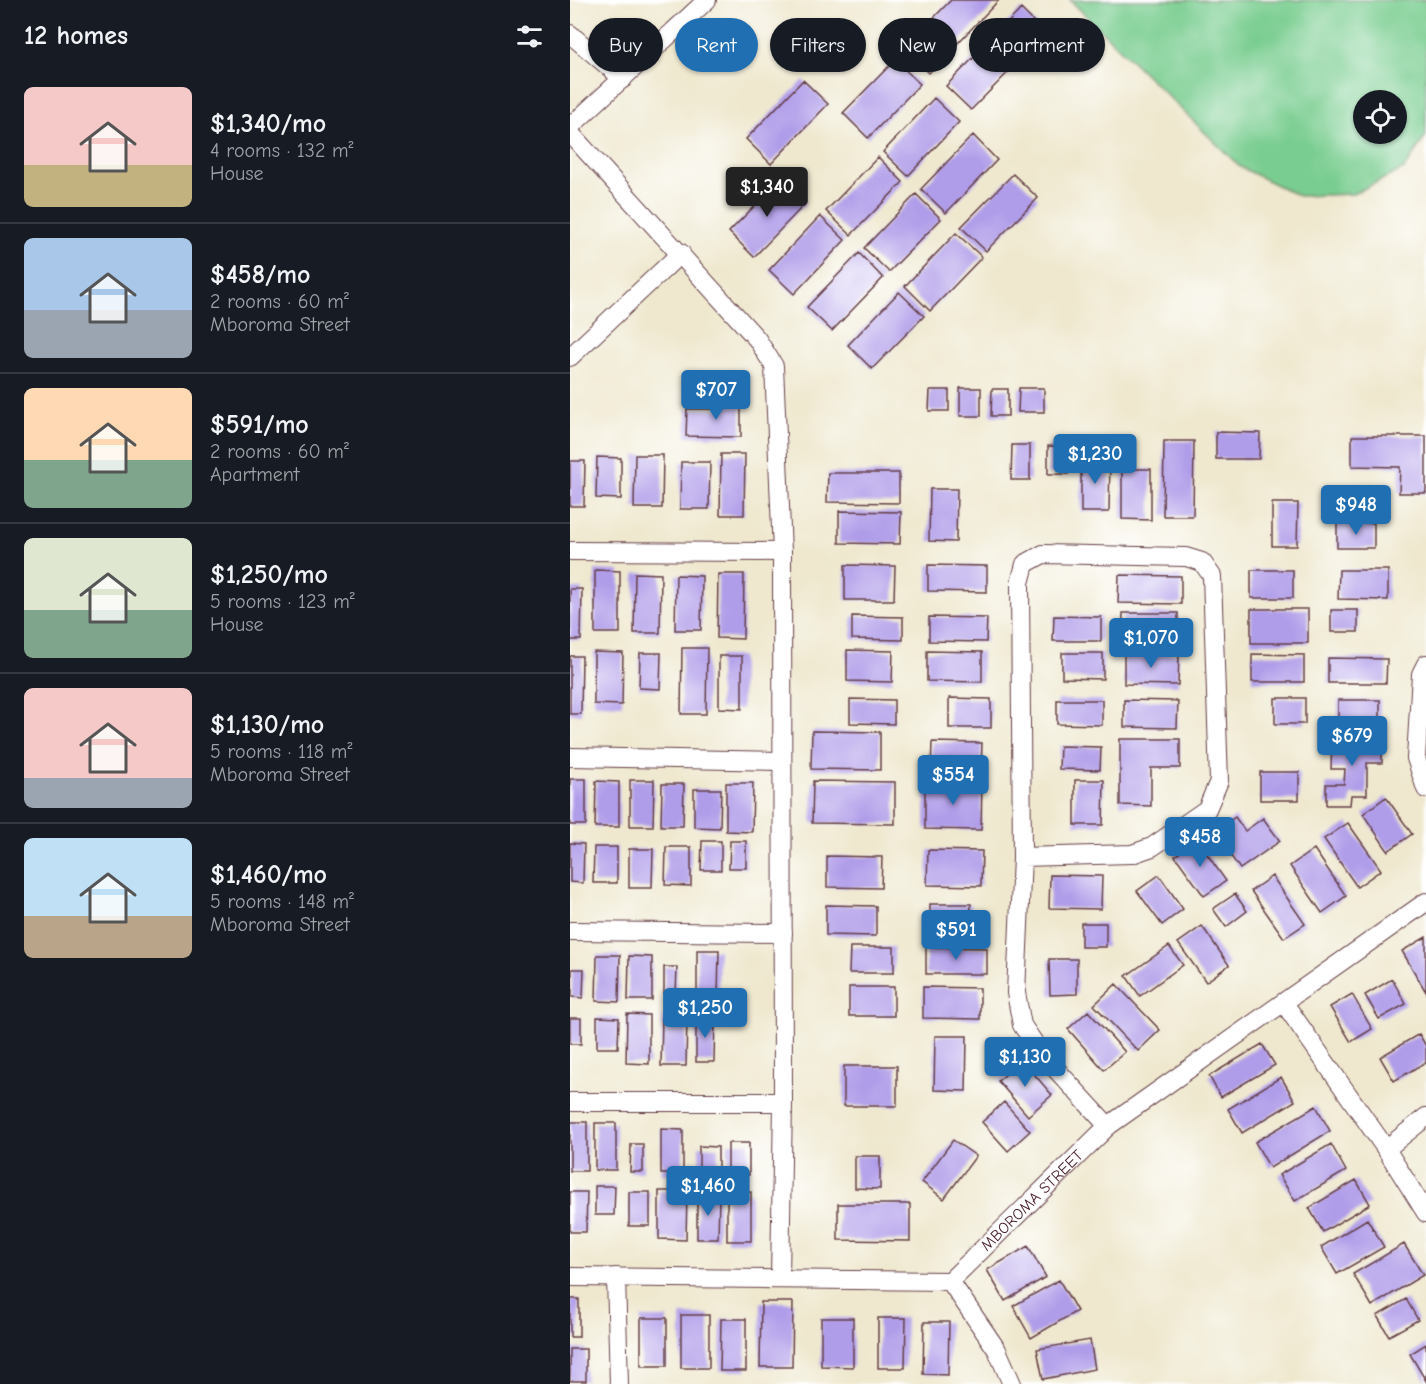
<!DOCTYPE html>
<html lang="en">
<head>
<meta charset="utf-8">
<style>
	:root { --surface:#171b24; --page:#242831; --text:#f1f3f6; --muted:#9ea1a6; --line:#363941; --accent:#1f6fb2 }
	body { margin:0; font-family:"Comic Neue",sans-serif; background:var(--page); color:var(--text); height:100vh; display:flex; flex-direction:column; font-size:22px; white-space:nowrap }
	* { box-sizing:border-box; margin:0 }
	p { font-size:20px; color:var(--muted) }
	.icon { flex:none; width:33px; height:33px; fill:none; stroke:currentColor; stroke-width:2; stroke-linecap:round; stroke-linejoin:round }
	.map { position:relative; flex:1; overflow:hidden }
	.sheet { display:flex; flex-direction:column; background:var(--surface); width:570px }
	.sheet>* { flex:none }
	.banner { position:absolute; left:18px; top:18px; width:570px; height:54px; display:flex; gap:12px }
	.fabs { position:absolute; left:783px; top:90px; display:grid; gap:12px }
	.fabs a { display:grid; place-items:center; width:54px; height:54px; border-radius:50%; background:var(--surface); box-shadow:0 2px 4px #0004; font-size:30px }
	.price { position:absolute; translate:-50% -51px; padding:0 14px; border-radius:6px; background:var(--accent); color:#fff; font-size:20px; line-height:39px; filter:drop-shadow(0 2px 3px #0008) }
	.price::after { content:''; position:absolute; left:50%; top:36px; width:18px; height:14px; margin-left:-9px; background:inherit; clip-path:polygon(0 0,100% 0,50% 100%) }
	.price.selected { background:#222; color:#fff }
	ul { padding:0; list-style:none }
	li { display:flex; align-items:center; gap:18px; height:150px; padding:0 24px }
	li+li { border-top:2px solid var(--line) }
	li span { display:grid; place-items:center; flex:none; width:168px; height:120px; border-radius:9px; color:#555 }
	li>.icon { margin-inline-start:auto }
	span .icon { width:72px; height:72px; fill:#fffc; stroke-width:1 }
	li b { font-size:26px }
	h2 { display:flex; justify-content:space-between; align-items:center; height:72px; padding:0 24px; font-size:26px }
	.tag { padding:0 21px; border-radius:27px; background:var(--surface); box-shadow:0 2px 4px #0004; font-size:21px; line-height:54px }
	.tag.selected { background:var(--accent); color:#fff }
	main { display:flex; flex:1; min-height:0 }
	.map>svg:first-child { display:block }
	.green { fill:#79cd90; stroke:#62765e; stroke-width:1.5; fill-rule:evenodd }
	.building { fill:#b09de9 }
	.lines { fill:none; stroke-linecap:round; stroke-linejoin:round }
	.street-casing { stroke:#633d44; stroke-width:20 }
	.street { stroke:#fff; stroke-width:18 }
	.labels { text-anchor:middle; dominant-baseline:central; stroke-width:4.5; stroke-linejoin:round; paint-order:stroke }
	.street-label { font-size:16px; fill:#4a1f2b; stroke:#fff }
</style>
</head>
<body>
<main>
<section class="sheet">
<h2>12 homes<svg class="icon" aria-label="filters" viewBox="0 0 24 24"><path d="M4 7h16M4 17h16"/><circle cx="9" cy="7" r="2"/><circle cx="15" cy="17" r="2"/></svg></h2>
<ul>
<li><span style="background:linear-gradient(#f6c9c9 65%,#c2b280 0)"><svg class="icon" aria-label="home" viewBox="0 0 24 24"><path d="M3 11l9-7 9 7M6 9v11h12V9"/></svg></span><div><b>$1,340/mo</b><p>4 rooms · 132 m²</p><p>House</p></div></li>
<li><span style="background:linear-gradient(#a9c7e8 60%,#9aa5b1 0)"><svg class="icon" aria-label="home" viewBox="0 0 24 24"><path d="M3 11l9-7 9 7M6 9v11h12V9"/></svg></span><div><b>$458/mo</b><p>2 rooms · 60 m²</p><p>Mboroma Street</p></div></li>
<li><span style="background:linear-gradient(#ffd9b3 60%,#7fa58c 0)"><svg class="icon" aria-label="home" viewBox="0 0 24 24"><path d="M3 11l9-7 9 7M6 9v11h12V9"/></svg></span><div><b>$591/mo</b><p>2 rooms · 60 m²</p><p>Apartment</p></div></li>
<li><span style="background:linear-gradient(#dfe7d0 60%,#7fa58c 0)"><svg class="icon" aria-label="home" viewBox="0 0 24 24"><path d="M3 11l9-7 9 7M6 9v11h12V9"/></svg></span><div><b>$1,250/mo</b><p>5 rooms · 123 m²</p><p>House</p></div></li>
<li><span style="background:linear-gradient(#f6c9c9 75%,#9aa5b1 0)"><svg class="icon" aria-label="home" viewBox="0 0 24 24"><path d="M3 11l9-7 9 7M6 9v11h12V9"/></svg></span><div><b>$1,130/mo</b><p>5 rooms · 118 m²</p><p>Mboroma Street</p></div></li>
<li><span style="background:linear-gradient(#bfe0f5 65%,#b9a48a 0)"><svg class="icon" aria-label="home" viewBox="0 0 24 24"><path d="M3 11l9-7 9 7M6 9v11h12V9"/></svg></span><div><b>$1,460/mo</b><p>5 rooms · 148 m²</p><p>Mboroma Street</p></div></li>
</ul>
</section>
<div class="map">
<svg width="856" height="1384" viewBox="0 0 856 1384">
	<rect width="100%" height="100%" fill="#fff"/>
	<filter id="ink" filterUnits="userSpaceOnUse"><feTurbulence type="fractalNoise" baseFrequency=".0167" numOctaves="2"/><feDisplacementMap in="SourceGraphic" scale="12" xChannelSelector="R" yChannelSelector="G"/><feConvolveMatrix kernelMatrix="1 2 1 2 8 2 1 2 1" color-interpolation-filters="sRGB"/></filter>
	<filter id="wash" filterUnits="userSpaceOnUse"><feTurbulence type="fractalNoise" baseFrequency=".008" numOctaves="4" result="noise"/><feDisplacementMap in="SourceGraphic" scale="24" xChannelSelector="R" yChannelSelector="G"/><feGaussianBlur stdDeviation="1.35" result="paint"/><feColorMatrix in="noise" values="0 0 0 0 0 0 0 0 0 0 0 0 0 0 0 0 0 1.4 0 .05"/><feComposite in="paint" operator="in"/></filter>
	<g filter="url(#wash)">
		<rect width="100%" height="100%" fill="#efe8cf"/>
		<path class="green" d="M500 0H856V136L834 169 783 194 729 196 670 167ZM794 100H826V134H794Z"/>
		<g id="blocks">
			<path class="building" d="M381 0H429L359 73 334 48Z
				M451 9 476 34 401 110 376 86Z
				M325 60 350 84 298 138 273 113Z
				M233 80 258 104 201 164 176 139Z
				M364 98 389 122 338 176 313 152Z
				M403 135 427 160 376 213 351 189Z
				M308 157 333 182 281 235 256 211Z
				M443 174 468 198 416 251 391 227Z
				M211 179 236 203 184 257 159 232Z
				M346 194 371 219 319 272 294 248Z
				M250 216 275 240 224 294 199 270Z
				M386 233 412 257 360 311 335 286Z
				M289 253 313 278 262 331 237 307Z
				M329 292 354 316 302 369 278 345Z
				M390 388H411V416H390Z
				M449 388H474V412H448Z
				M422 389H438V416H421Z
				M360 390H379V411H359Z
				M153 399 171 400V437L116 436 117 409H152Z
				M646 432 690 433 689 459H646Z
				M782 436H856V493H829L830 467 782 466Z
				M594 441H624L623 516H593Z
				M442 445H460V480H441Z
				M478 446 498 447V474H478Z
				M151 454H175L174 515H150Z
				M65 455H93L92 508H64Z
				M27 457 51 458V499L26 498Z
				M511 458H540L539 512H511Z
				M0 461H15L14 506H0Z
				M111 462H140L139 509H110Z
				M552 469H581V520L552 519Z
				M258 473H329V503L257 502Z
				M360 489H387L386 542 359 541Z
				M702 503H728L727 546H702Z
				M269 511 331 512 330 544 269 543Z
				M767 523H804V548H767Z
				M275 565 325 566 324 600H275Z
				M358 565 417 566V592L358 591Z
				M25 570 50 571V633H25Z
				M681 570H723V598H681Z
				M769 570H818V600L768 599Z
				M65 573 91 574 90 633H64Z
				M148 574H174L173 639 147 638Z
				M106 575 132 576 131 630H105Z
				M549 575 611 576V604L548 603Z
				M0 589H12L11 640H0Z
				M681 609H738V643H681Z
				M761 610H788V632H761Z
				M553 613H608V643L552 642Z
				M282 616 333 617V640L282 639Z
				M484 616 531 617V641H483Z
				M359 617 417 618 416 642 359 641Z
				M112 648H137L136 714H111Z
				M277 650 323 651 322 682 277 681Z
				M357 651 412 652V682L357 681Z
				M24 652 53 653 52 705 24 704Z
				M70 653H91L90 689 69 688Z
				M492 653H533V679L492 678Z
				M554 654H609L608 685 554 684Z
				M682 654 734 655V682H682Z
				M0 656H12L11 714H0Z
				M149 656H172V709L149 708Z
				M758 658 817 659 816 683H758Z
				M379 698 421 699V728H379Z
				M705 698H735V724H705Z
				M280 699 324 700V724L280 723Z
				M487 700H532V725L487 724Z
				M554 700 608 701 607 728 554 727Z
				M768 700H810V725H768Z
				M242 731 310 732V770L241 769Z
				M762 738 812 739V763H797V795H781L780 805H756V784H774L775 769H761Z
				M550 739H610V768H581V806L550 805Z
				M362 742 412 743 411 773H361Z
				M490 746 531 747 530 770 489 769Z
				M690 772H729V800H690Z
				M0 779H16V825H0Z
				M60 780H84L83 826H60Z
				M505 780H534L533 825H505Z
				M26 781 49 782V827H25Z
				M243 781 325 782V824L242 823Z
				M355 782 412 783 411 830 355 829Z
				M156 783H183L182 832 156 831Z
				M92 784H114L113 826H91Z
				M124 789H151L150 828 124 827Z
				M816 797 842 834 818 851 793 814Z
				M665 817 675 831 693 818 710 841 670 869 644 832Z
				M778 823 811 870 787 887 754 839Z
				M627 840 656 881 634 896 605 856Z
				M132 841H151V870H131Z
				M160 841H176V868H159Z
				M0 843 14 844 13 883 0 882Z
				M24 847H47V883H23Z
				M96 847H121V886L95 885Z
				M59 849H83L82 888H59Z
				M744 849 776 896 752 913 720 866Z
				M358 850 412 851 411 886 357 885Z
				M257 856 312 857 311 888 257 887Z
				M480 875 532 876 531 909 479 908Z
				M589 875 613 909 592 925 567 891Z
				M702 876 735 924 714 938 681 891Z
				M665 894 677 911 656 927 643 909Z
				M360 904H401L400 931 360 930Z
				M256 905 306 906V936L256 935Z
				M511 923H536V947H511Z
				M632 926 659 965 636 982 608 943Z
				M856 937V992L832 951Z
				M599 946 613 965 570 996 556 976Z
				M280 947H324V973H279Z
				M356 947 417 948V974H356Z
				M127 950H149L148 996H127Z
				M27 955H50L49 1002 26 1001Z
				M59 956 82 957V1000H58Z
				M479 959H507V994L480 995Z
				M94 967H107L106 995H94Z
				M2 969H14L13 998 2 997Z
				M822 979 836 1004 809 1019 795 995Z
				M546 984 590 1030 568 1051 524 1005Z
				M279 987H324V1016H279Z
				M353 987 410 988V1019L353 1018Z
				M782 994 802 1029 781 1042 760 1007Z
				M518 1011 555 1052 534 1070 498 1029Z
				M57 1014 79 1015V1064L56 1063Z
				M92 1016H117L116 1066H91Z
				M27 1017 49 1018 48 1048H27Z
				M126 1017H145L144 1062H126Z
				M0 1018H11V1044H0Z
				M849 1034 856 1046V1062L824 1081 810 1057Z
				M365 1036H397L396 1091 364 1090Z
				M692 1044 705 1065 651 1097 639 1076Z
				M452 1060 482 1095 458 1116 428 1081Z
				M274 1066H327V1106H274Z
				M711 1077 725 1101 672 1133 658 1109Z
				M434 1102 460 1131 438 1151 412 1122Z
				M746 1106 760 1131 700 1168 685 1142Z
				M0 1122H17V1171H0Z
				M25 1123H46V1170H25Z
				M91 1129 113 1130V1174H91Z
				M383 1140 406 1156 374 1199 352 1182Z
				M158 1143H179V1175L158 1174Z
				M61 1144H73V1172H60Z
				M761 1144 776 1171 725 1201 709 1175Z
				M129 1146 148 1147V1172H129Z
				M285 1156H310V1189L285 1188Z
				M786 1180 800 1204 753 1232 739 1208Z
				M25 1186H45L44 1215H25Z
				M89 1191H117L116 1240 89 1239Z
				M0 1192H17L16 1232H0Z
				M59 1192H80V1226H59Z
				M157 1192H181V1241H157Z
				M127 1196H149L148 1239H127Z
				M268 1204H340V1241L268 1240Z
				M797 1219 814 1247 767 1274 751 1247Z
				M834 1244 853 1275 802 1306 783 1274Z
				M458 1246 476 1277 435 1301 417 1270Z
				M489 1280 507 1311 461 1338 443 1306Z
				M0 1299H9V1337H0Z
				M836 1299 848 1320 819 1336 807 1316Z
				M191 1302H223L222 1367H190Z
				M111 1315H139V1368H111Z
				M71 1318H97V1366H71Z
				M251 1318H283V1367L251 1366Z
				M308 1318H336L335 1368H308Z
				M151 1319H176V1371H150Z
				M354 1322H379L378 1375 353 1374Z
				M520 1340 525 1369 473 1379 467 1349Z
				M856 1344V1381L840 1354Z
				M0 1349H16V1381H0Z"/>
		</g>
	</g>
	<g filter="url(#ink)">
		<use href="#blocks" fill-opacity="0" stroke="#633d44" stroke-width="1.5"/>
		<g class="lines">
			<g class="street-casing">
				<g id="street">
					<path d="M0 34 53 79"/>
					<path d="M0 127 137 0"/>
					<path d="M0 133 187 339 204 366 212 552 213 1102 210 1278"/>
					<path d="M0 357 111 253"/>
					<path d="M0 551 212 552"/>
					<path d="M856 664 851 674 846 758 856 789"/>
					<path d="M0 757 212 761"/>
					<path d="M452 857 562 854 582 847 637 809 649 781 642 576 632 562 616 557 473 554 455 564 450 583 452 857 446 993 452 1025 471 1053 538 1126"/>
					<path d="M0 931 213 933"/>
					<path d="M714 1003 816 1149 856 1213"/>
					<path d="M0 1102H213"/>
					<path d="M816 1149 856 1117"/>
					<path id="s1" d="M0 1277 380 1281 538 1126 856 902"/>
					<path d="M46 1277 49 1384"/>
					<path d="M380 1281 427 1350 442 1384"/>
				</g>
			</g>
			<use href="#street" class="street"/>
		</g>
	</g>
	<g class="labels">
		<g class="street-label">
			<text stroke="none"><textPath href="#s1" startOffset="495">MBOROMA STREET</textPath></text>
		</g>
	</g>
</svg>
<div class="fabs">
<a><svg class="icon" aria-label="locate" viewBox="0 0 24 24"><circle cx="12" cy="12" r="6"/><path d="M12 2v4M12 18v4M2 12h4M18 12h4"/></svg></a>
</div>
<b class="price selected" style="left:197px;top:218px">$1,340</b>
<b class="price" style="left:146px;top:421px">$707</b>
<b class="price" style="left:525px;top:485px">$1,230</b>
<b class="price" style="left:786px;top:536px">$948</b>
<b class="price" style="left:581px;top:669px">$1,070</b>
<b class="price" style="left:782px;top:767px">$679</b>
<b class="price" style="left:383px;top:806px">$554</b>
<b class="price" style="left:630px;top:868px">$458</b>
<b class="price" style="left:386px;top:961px">$591</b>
<b class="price" style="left:135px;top:1039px">$1,250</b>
<b class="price" style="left:455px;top:1088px">$1,130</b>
<b class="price" style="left:138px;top:1217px">$1,460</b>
<div class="banner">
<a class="tag">Buy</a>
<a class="tag selected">Rent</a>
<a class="tag">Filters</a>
<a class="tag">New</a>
<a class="tag">Apartment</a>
</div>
</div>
</main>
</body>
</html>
